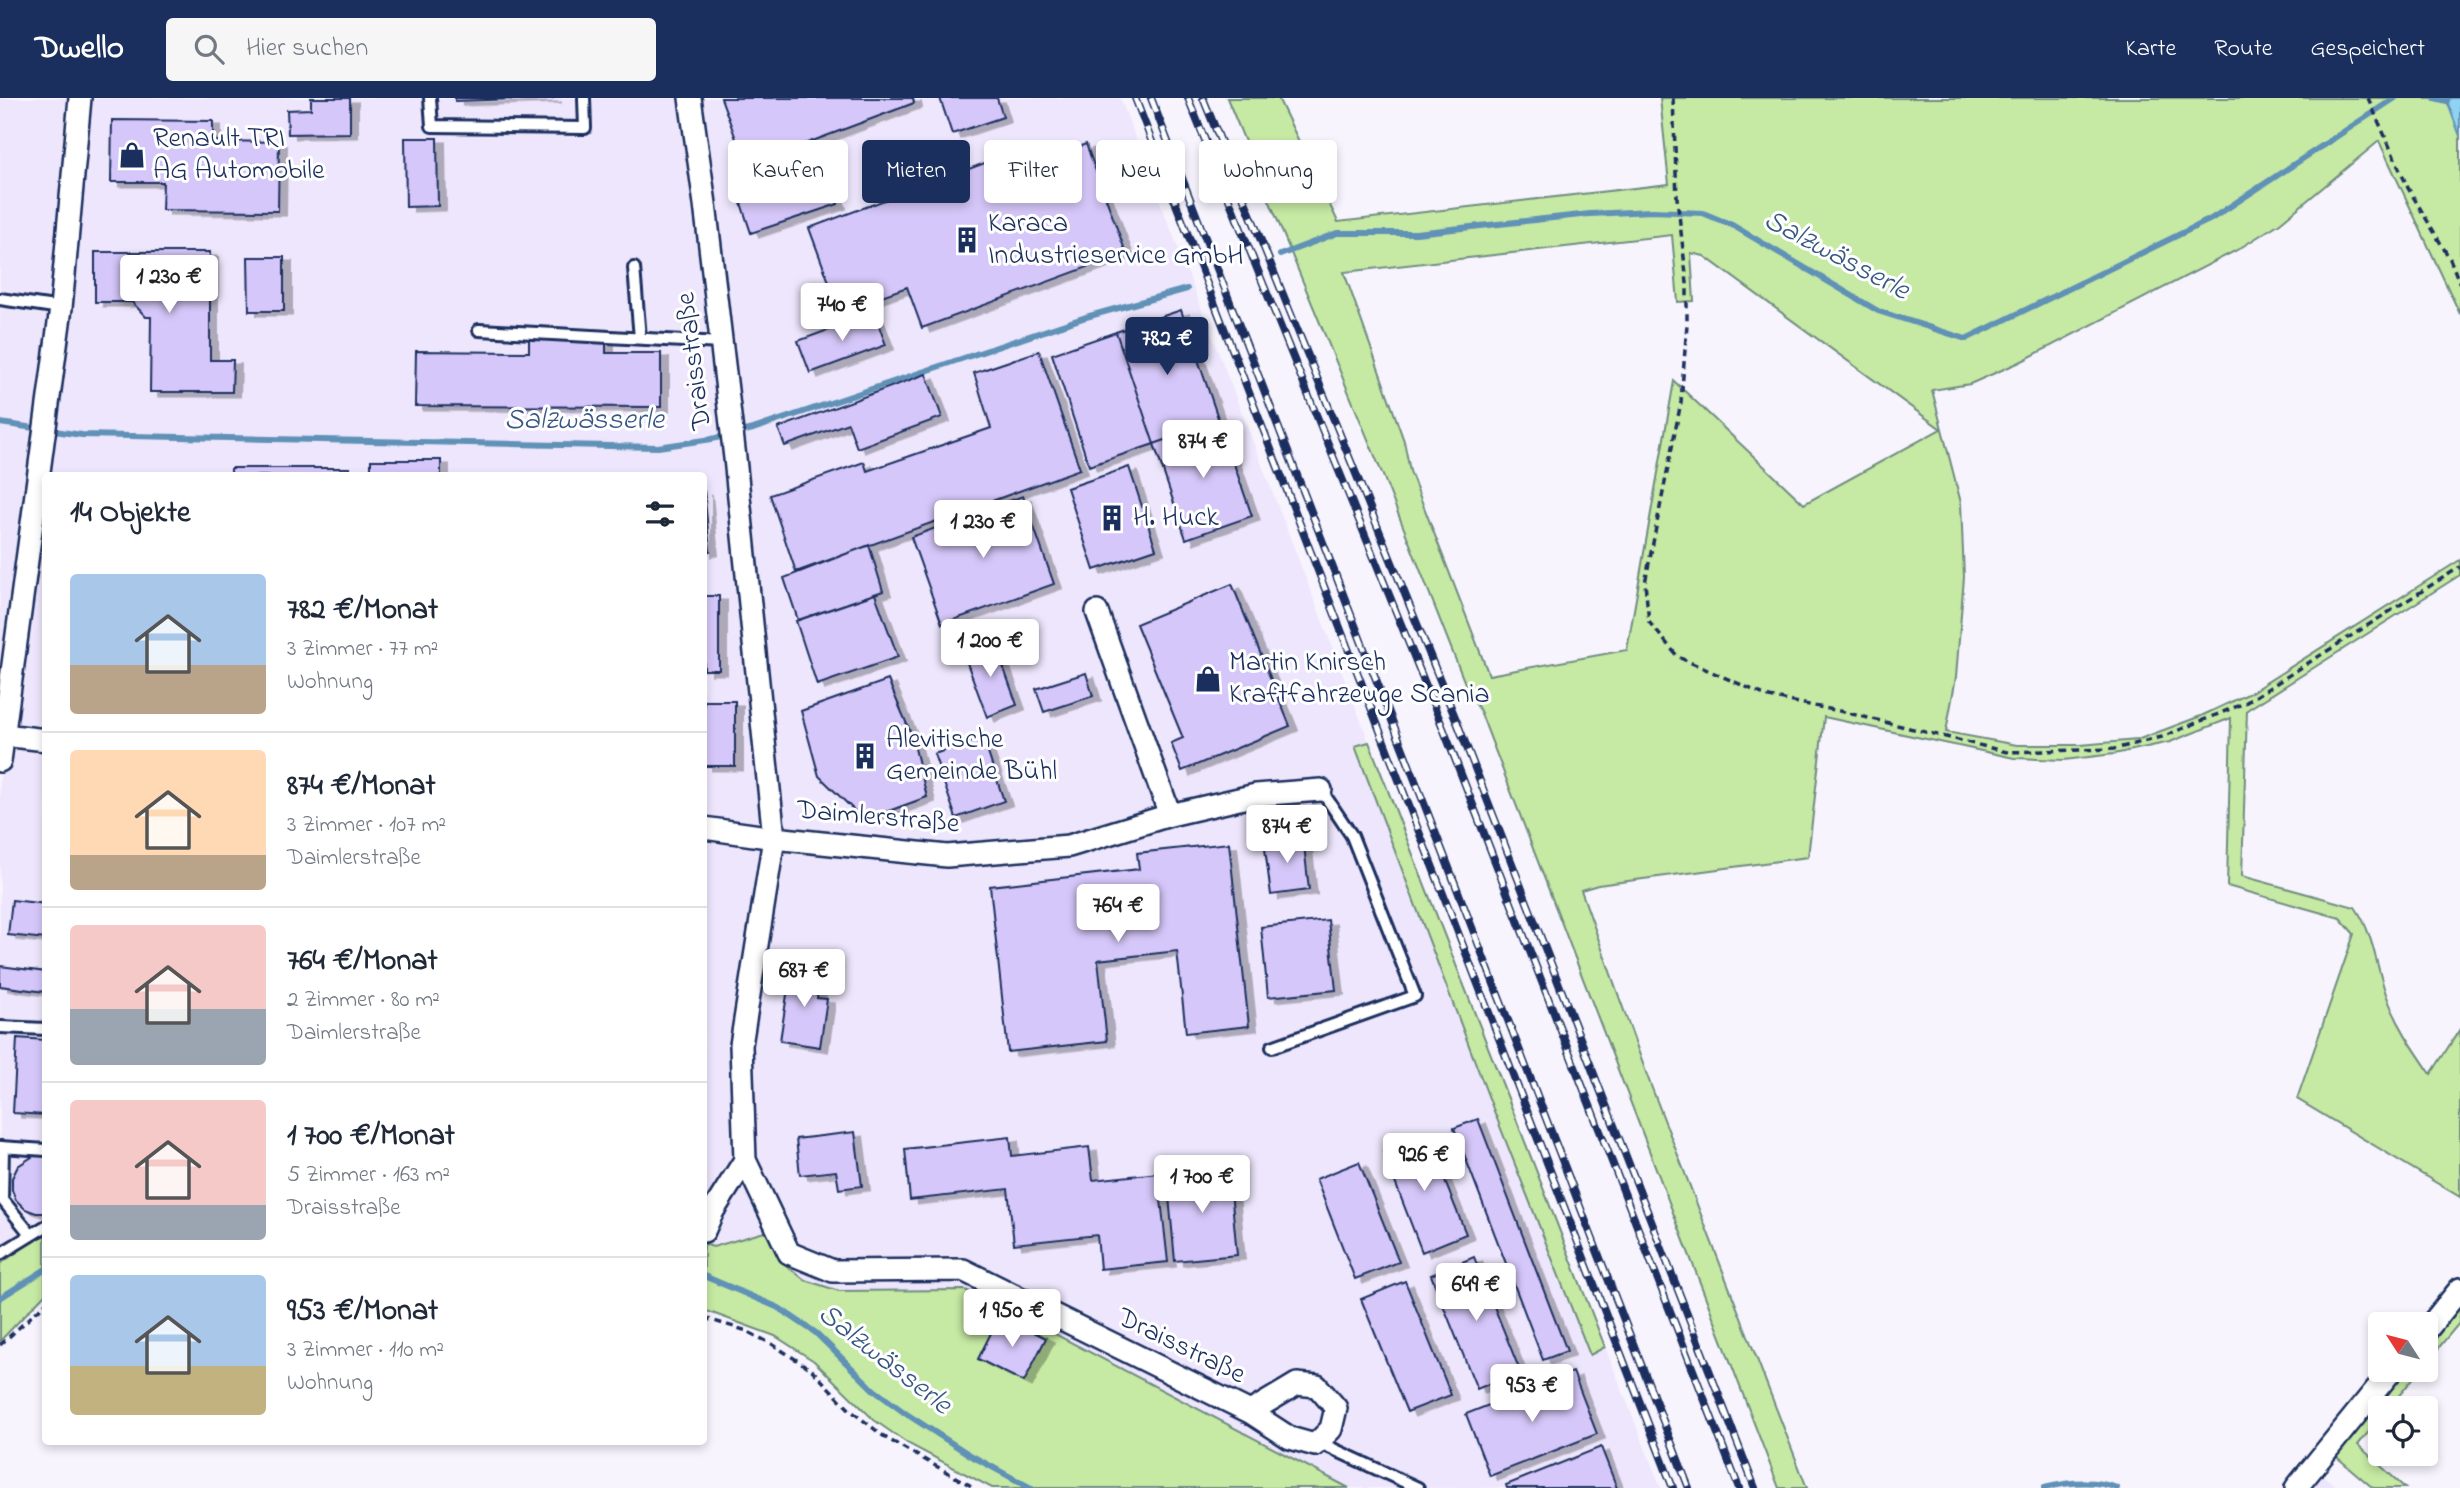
<!DOCTYPE html>
<html lang="de">
<head>
<meta charset="utf-8">
<style>
	:root { --surface:#fff; --page:#f6f6f7; --text:#1f2937; --muted:#747a83; --line:#e0e1e3; --accent:#1b2f5e }
	body { margin:0; font-family:"Indie Flower",sans-serif; background:var(--page); color:var(--text); height:100vh; display:flex; flex-direction:column; font-size:26px; white-space:nowrap }
	* { box-sizing:border-box; margin:0 }
	p { font-size:23px; color:var(--muted) }
	.icon { flex:none; width:38px; height:38px; fill:none; stroke:currentColor; stroke-width:2; stroke-linecap:round; stroke-linejoin:round }
	.map { position:relative; flex:1; overflow:hidden }
	.details { position:absolute; left:42px; top:374px; width:665px; height:973px; display:flex; flex-direction:column; background:var(--surface); border-radius:7px; box-shadow:0 4px 10px #0003 }
	.details>* { flex:none }
	.top-card { position:absolute; left:728px; top:42px; width:665px; height:63px; display:flex; gap:14px }
	.needle { width:46px; rotate:306deg }
	.tools { position:absolute; left:2368px; top:1214px; display:grid; gap:14px }
	.tools a { display:grid; place-items:center; width:70px; height:70px; border-radius:7px; background:var(--surface); box-shadow:0 4px 10px #0003; font-size:35px }
	.price { position:absolute; translate:-50% -60px; padding:0 16px; border-radius:7px; background:#fff; color:#222; font-size:23px; line-height:46px; filter:drop-shadow(0 2px 4px #0008) }
	.price::after { content:''; position:absolute; left:50%; top:42px; width:21px; height:16px; margin-left:-10px; background:inherit; clip-path:polygon(0 0,100% 0,50% 100%) }
	.price.active { background:var(--accent); color:#fff }
	ul { padding:0; list-style:none }
	li { display:flex; align-items:center; gap:21px; height:175px; padding:0 28px }
	li+li { border-top:2px solid var(--line) }
	li span { display:grid; place-items:center; flex:none; width:196px; height:140px; border-radius:7px; color:#555 }
	li>.icon { margin-inline-start:auto }
	span .icon { width:84px; height:84px; fill:#fffc; stroke-width:1 }
	li b { font-size:30px }
	h2 { display:flex; justify-content:space-between; align-items:center; height:84px; padding:0 28px; font-size:30px }
	.tag { padding:0 24px; border-radius:7px; background:var(--surface); box-shadow:0 4px 10px #0003; font-size:24px; line-height:63px }
	.tag.active { background:var(--accent); color:#fff }
	header { display:flex; align-items:center; gap:42px; box-sizing:border-box; height:98px; padding:0 35px; background:var(--accent); color:#fff }
	header strong { font-size:33px }
	nav { display:flex; gap:38px; margin-inline-start:auto; font-size:24px }
	.search { width:490px; height:63px; background:var(--page); display:flex; align-items:center; gap:18px; box-sizing:border-box; padding:0 24px; border-radius:7px; color:var(--muted); font-size:26px }
	.map>svg:first-child { display:block }
	.built { fill:#ede6fc }
	.green { fill:#c6e9a3; stroke:#708c80; stroke-width:2; fill-rule:evenodd }
	.water { fill:#8fd2f1; stroke:#6191b6; stroke-width:2 }
	.lines { fill:none; stroke-linecap:round; stroke-linejoin:round }
	.stream { stroke:#6191b6; stroke-width:6 }
	.building { fill:#d5c7f9; stroke:#1b2f5e; stroke-width:2; filter:url(#shadow) }
	.lane-casing { stroke:#1b2f5e; stroke-width:16 }
	.street-casing { stroke:#1b2f5e; stroke-width:26 }
	.path { stroke:#1b2f5e; stroke-width:3.5; stroke-dasharray:7 5; stroke-linecap:butt }
	.lane { stroke:#fff; stroke-width:10 }
	.street { stroke:#fff; stroke-width:21 }
	.rail-casing { stroke:#1b2f5e; stroke-width:8 }
	.rail { stroke:#fff; stroke-width:5; stroke-dasharray:16; stroke-linecap:butt }
	.labels { text-anchor:middle; dominant-baseline:central; stroke-width:6; stroke-linejoin:round; paint-order:stroke }
	.poi-label { font-size:28px; fill:#1b2f5e; stroke:#fff; text-anchor:start }
	.street-label { font-size:28px; fill:#1b2f5e; stroke:#fff }
	.water-label { font-size:30px; font-style:italic; fill:#385883; stroke:#fff }
</style>
</head>
<body>
<header>
<strong>Dwello</strong>
<div class="search"><svg class="icon" aria-label="search" viewBox="0 0 24 24"><circle cx="10" cy="10" r="6"/><path d="M15 15l6 6"/></svg>Hier suchen</div>
<nav><a>Karte</a><a>Route</a><a>Gespeichert</a></nav>
</header>
<div class="map">
<svg width="2460" height="1390" viewBox="0 0 2460 1390">
	<defs>
		<filter id="shadow"><feDropShadow dx="8" dy="4.5" stdDeviation="0" flood-color="#0004"/></filter>
	</defs>
	<rect width="100%" height="100%" fill="#f7f4fe"/>
	<filter id="ink" filterUnits="userSpaceOnUse"><feTurbulence type="fractalNoise" baseFrequency=".0143" numOctaves="2"/><feDisplacementMap in="SourceGraphic" scale="14" xChannelSelector="R" yChannelSelector="G"/><feConvolveMatrix kernelMatrix="1 2 1 2 8 2 1 2 1" color-interpolation-filters="sRGB"/></filter>
	<g filter="url(#ink)">
		<path class="built" d="M0 0H1120L1369 644 1356 648 1490 1003 1590 1257 1605 1249 1661 1390H1349L994 1204 965 1192 839 1193 805 1182 782 1164 768 1133 713 1149 704 1146V378H46L45 1135 0 1166Z
			M2318 1373 2338 1390H2305Z"/>
		<path class="green" d="M1227 0H1278L1338 124 1669 86 1660 0H2460V216L2379 43 2280 125 2237 152 2020 264 1970 286 1932 292 1961 405 1964 479 1956 579 1946 634 2017 647H2080L2137 642 2201 618 2248 596 2460 462V477L2247 612 2242 778 2355 809C2373 834 2376 867 2386 896 2396 925 2413 950 2431 976L2460 931V1099L2297 1001 2354 836 2340 820 2227 788 2231 620 2170 644 2114 656 2064 662 2014 660 1824 619 1808 759 1598 787 1581 792 1648 980 1807 1390H1779L1480 613 1468 593 1384 380ZM1672 137 1678 204 1694 203 1691 155 1704 158 1941 331 1804 406 1674 283 1627 552 1489 577 1410 373 1404 343 1344 174Z
			M1369 644 1605 1249 1590 1257 1490 1003 1355 648Z
			M768 1133 782 1164 805 1182 839 1193 965 1192 994 1204 1349 1390H992L907 1345 874 1322 814 1263 775 1238 704 1212V1146L713 1149Z
			M45 1135V1196L0 1243V1166Z
			M2460 1202V1224L2426 1265V1243Z
			M2401 1272H2420L2388 1311H2380V1320L2358 1347 2405 1390H2373L2332 1355Z"/>
		<path class="water" d="M2451 0H2460V38L2447 3Z"/>
		<g class="lines">
			<path class="stream" d="M2435 0 2447 3
				M1280 157 1337 135H1416L1590 116 1652 113 1703 115 1732 127 1878 213 1966 241 2211 121 2395 0
				M0 325 82 337 658 349 712 341 753 331 1086 219 1187 191
				M704 1178 779 1210 816 1235 874 1292 905 1315 970 1357 1031 1390
				M0 1200 46 1171
				M2044 1390C2068 1384 2093 1381 2117 1390"/>
		</g>
		<path class="building" d="M311 0H350V35L288 36 287 12 311 11Z
			M455 0H554L455 3Z
			M721 0H913L914 5 746 68Z
			M940 0H997L1003 19 952 36Z
			M112 22 213 23V43L279 44 278 113 162 112 163 84H111Z
			M405 40H437L438 108 406 109Z
			M1086 46 1126 155 922 230 907 189 870 202 874 215 855 222 850 207 839 211 809 130 1009 56 1015 72Z
			M827 73 838 106 751 135 740 102Z
			M95 154H210V262H233L232 294H150L151 219H146L132 204H95Z
			M248 159H284V213H249Z
			M1181 212 1219 323 1154 346 1116 234Z
			M874 215 886 247 810 275 798 243Z
			M1116 234 1154 346 1089 368 1052 256Z
			M529 241H606V255H661V309L415 308 416 253 529 254Z
			M1039 253 1080 371 796 474 770 397 864 364 867 373 991 330 974 275Z
			M926 276 942 319 857 350 848 325 785 348 778 330Z
			M1219 323 1252 418 1186 441 1154 346Z
			M371 362H441V378H371Z
			M1129 369 1156 451 1094 472 1067 390Z
			M231 370H350V378H231Z
			M704 392 710 453 704 454Z
			M1023 398 1054 486 942 526 911 439Z
			M869 447 883 493 798 522 784 480Z
			M1232 486 1290 628 1182 673 1171 645 1183 640 1136 526Z
			M875 496 898 559 817 587 796 523Z
			M704 498H719V572H704Z
			M994 543 1017 607 987 619 963 554Z
			M1086 575 1093 598 1044 614 1036 591Z
			M888 582 912 638 927 699 864 722 819 678 801 613Z
			M704 603H735V668H704Z
			M983 640 1004 703 956 720 934 656Z
			M1303 738 1309 792 1271 797 1264 743Z
			M1229 745 1249 928 1186 935 1177 853 1098 862 1107 943 1008 954 990 788 1139 771 1137 755Z
			M12 802 46 806V841L8 837Z
			M1328 822 1336 892 1268 899 1261 829Z
			M0 868 46 874V894L0 888Z
			M791 870 821 874 817 900 827 901 820 949 780 943Z
			M17 940 46 942V1017L13 1015Z
			M1478 1021 1567 1253 1543 1262 1454 1030Z
			M855 1034 862 1088 839 1091 836 1073 800 1077 796 1041Z
			M1426 1036 1466 1136 1422 1154 1383 1053Z
			M1010 1039 1012 1058 1089 1049 1093 1082 1158 1075 1168 1164 1100 1171 1097 1137 1014 1146 1008 1091 910 1102 905 1051Z
			M35 1057H46V1115H36L25 1111 16 1102 12 1092V1080L18 1068Z
			M1359 1064 1399 1164 1355 1181 1316 1081Z
			M1229 1071 1237 1157 1175 1163 1167 1077Z
			M1474 1159 1520 1273 1477 1291 1431 1177Z
			M1405 1183 1451 1297 1407 1314 1361 1201Z
			M1000 1217 1046 1240 1024 1284 978 1261Z
			M1573 1274 1597 1336 1490 1378 1466 1316Z
			M1601 1349 1617 1390H1507L1506 1387Z"/>
		<g class="lines">
			<g class="lane-casing">
				<path id="lane" d="M430 0 432 28 585 30 584 0
					M634 170 640 240
					M0 201 61 210
					M479 232 721 245
					M0 929 46 931
					M1272 949 1415 898 1352 738 1321 692
					M0 1049 46 1052
					M3 1049 2 1101 31 1137
					M0 1156 46 1128
					M1318 1344 1418 1390"/>
			</g>
			<g class="street-casing">
				<path id="street" d="M690 0 705 106 735 360 774 740 741 947 745 1062 789 1155 833 1173 963 1172 1250 1314 1290 1340 1315 1347 1331 1331 1336 1310 1317 1288 1297 1286 1250 1314
					M1097 514 1170 717
					M4 637 46 642
					M0 663 61 210 80 0
					M704 730 774 740 947 758 1069 748 1170 717 1256 697 1321 692
					M704 1133 713 1113 745 1062
					M2426 1233 2460 1191
					M2296 1390 2392 1272"/>
			</g>
			<path class="path" d="M1673 0 1677 100 1687 185V226L1681 304 1645 485 1649 524 1678 559 1769 599 1844 614 2007 654 2114 651 2162 639 2245 605 2460 469
				M2368 0 2408 90 2450 161 2460 186
				M704 1220 744 1232 772 1246 812 1272 850 1312 886 1340 975 1390
				M0 1247 46 1205"/>
			<use href="#lane" class="lane"/>
			<use href="#street" class="street"/>
			<g class="rail-casing">
				<path id="rail" d="M1135 0 1673 1390
					M1151 0 1689 1390
					M1188 0 1443 630 1739 1390
					M1203 0 1457 624 1755 1390"/>
			</g>
			<use href="#rail" class="rail"/>
		</g>
	</g>
	<defs>
		<g id="shop-bare" transform="scale(2.1)"><path d="M-5-2.5h2.3a2.7 3.5 0 0 1 5.4 0H5L5.5 6h-11ZM-1.5-2.5h3a1.5 2.3 0 0 0-3 0Z" fill="#1b2f5e" stroke="#fff" stroke-width="2.5" paint-order="stroke"/></g>
		<g id="building-bare" transform="scale(2.1)"><path d="M-4-6H4V6H1V3H-1V6H-4ZM-2.5-4.3h1.7v1.8h-1.7ZM.8-4.3h1.7v1.8H.8ZM-2.5-1h1.7V.8h-1.7ZM.8-1h1.7V.8H.8Z" fill="#1b2f5e" stroke="#fff" stroke-width="2.5" paint-order="stroke"/></g>
	</defs>
	<g fill-rule="evenodd">
		<use href="#shop-bare" x="132" y="57"/>
		<use href="#building-bare" x="967" y="142"/>
		<use href="#building-bare" x="1112" y="420"/>
		<use href="#shop-bare" x="1208" y="581"/>
		<use href="#building-bare" x="865" y="658"/>
	</g>
	<g class="labels">
		<g class="poi-label">
			<text x="153" y="41">Renault TRI<tspan x="153" dy="32">AG Automobile</tspan></text>
			<text x="988" y="126">Karaca<tspan x="988" dy="32">Industrieservice GmbH</tspan></text>
			<text x="1133" y="420">H. Huck</text>
			<text x="1229" y="565">Martin Knirsch<tspan x="1229" dy="32">Kraftfahrzeuge Scania</tspan></text>
			<text x="886" y="642">Alevitische<tspan x="886" dy="32">Gemeinde Bühl</tspan></text>
		</g>
		<g class="street-label">
			<text transform="translate(695 263) rotate(-97)">Draisstraße</text>
			<text transform="translate(878 720) rotate(5)">Daimlerstraße</text>
			<text transform="translate(1181 1249) rotate(26)">Draisstraße</text>
		</g>
		<g class="water-label">
			<text transform="translate(1836 158) rotate(28)">Salzwässerle</text>
			<text x="584" y="323">Salzwässerle</text>
			<text transform="translate(884 1262) rotate(38)">Salzwässerle</text>
		</g>
	</g>
</svg>
<div class="tools">
<a><svg class="needle" viewBox="-14 -14 28 28"><path d="M0-13l5 13h-10z" fill="#e53935"/><path d="M0 13l5-13h-10z" fill="#747a83"/></svg></a>
<a><svg class="icon" aria-label="locate" viewBox="0 0 24 24"><circle cx="12" cy="12" r="6"/><path d="M12 2v4M12 18v4M2 12h4M18 12h4"/></svg></a>
</div>
<b class="price" style="left:169px;top:217px">1 230 €</b>
<b class="price" style="left:842px;top:245px">740 €</b>
<b class="price active" style="left:1167px;top:279px">782 €</b>
<b class="price" style="left:1203px;top:382px">874 €</b>
<b class="price" style="left:983px;top:462px">1 230 €</b>
<b class="price" style="left:990px;top:581px">1 200 €</b>
<b class="price" style="left:1287px;top:767px">874 €</b>
<b class="price" style="left:1118px;top:846px">764 €</b>
<b class="price" style="left:804px;top:911px">687 €</b>
<b class="price" style="left:1424px;top:1095px">926 €</b>
<b class="price" style="left:1202px;top:1117px">1 700 €</b>
<b class="price" style="left:1476px;top:1225px">649 €</b>
<b class="price" style="left:1012px;top:1251px">1 950 €</b>
<b class="price" style="left:1532px;top:1326px">953 €</b>
<div class="top-card">
<a class="tag">Kaufen</a>
<a class="tag active">Mieten</a>
<a class="tag">Filter</a>
<a class="tag">Neu</a>
<a class="tag">Wohnung</a>
</div>
<section class="details">
<h2>14 Objekte<svg class="icon" aria-label="filters" viewBox="0 0 24 24"><path d="M4 7h16M4 17h16"/><circle cx="9" cy="7" r="2"/><circle cx="15" cy="17" r="2"/></svg></h2>
<ul>
<li><span style="background:linear-gradient(#a9c7e8 65%,#b9a48a 0)"><svg class="icon" aria-label="home" viewBox="0 0 24 24"><path d="M3 11l9-7 9 7M6 9v11h12V9"/></svg></span><div><b>782 €/Monat</b><p>3 Zimmer · 77 m²</p><p>Wohnung</p></div></li>
<li><span style="background:linear-gradient(#ffd9b3 75%,#b9a48a 0)"><svg class="icon" aria-label="home" viewBox="0 0 24 24"><path d="M3 11l9-7 9 7M6 9v11h12V9"/></svg></span><div><b>874 €/Monat</b><p>3 Zimmer · 107 m²</p><p>Daimlerstraße</p></div></li>
<li><span style="background:linear-gradient(#f6c9c9 60%,#9aa5b1 0)"><svg class="icon" aria-label="home" viewBox="0 0 24 24"><path d="M3 11l9-7 9 7M6 9v11h12V9"/></svg></span><div><b>764 €/Monat</b><p>2 Zimmer · 80 m²</p><p>Daimlerstraße</p></div></li>
<li><span style="background:linear-gradient(#f6c9c9 75%,#9aa5b1 0)"><svg class="icon" aria-label="home" viewBox="0 0 24 24"><path d="M3 11l9-7 9 7M6 9v11h12V9"/></svg></span><div><b>1 700 €/Monat</b><p>5 Zimmer · 163 m²</p><p>Draisstraße</p></div></li>
<li><span style="background:linear-gradient(#a9c7e8 65%,#c2b280 0)"><svg class="icon" aria-label="home" viewBox="0 0 24 24"><path d="M3 11l9-7 9 7M6 9v11h12V9"/></svg></span><div><b>953 €/Monat</b><p>3 Zimmer · 110 m²</p><p>Wohnung</p></div></li>
</ul>
</section>
</div>
</body>
</html>
